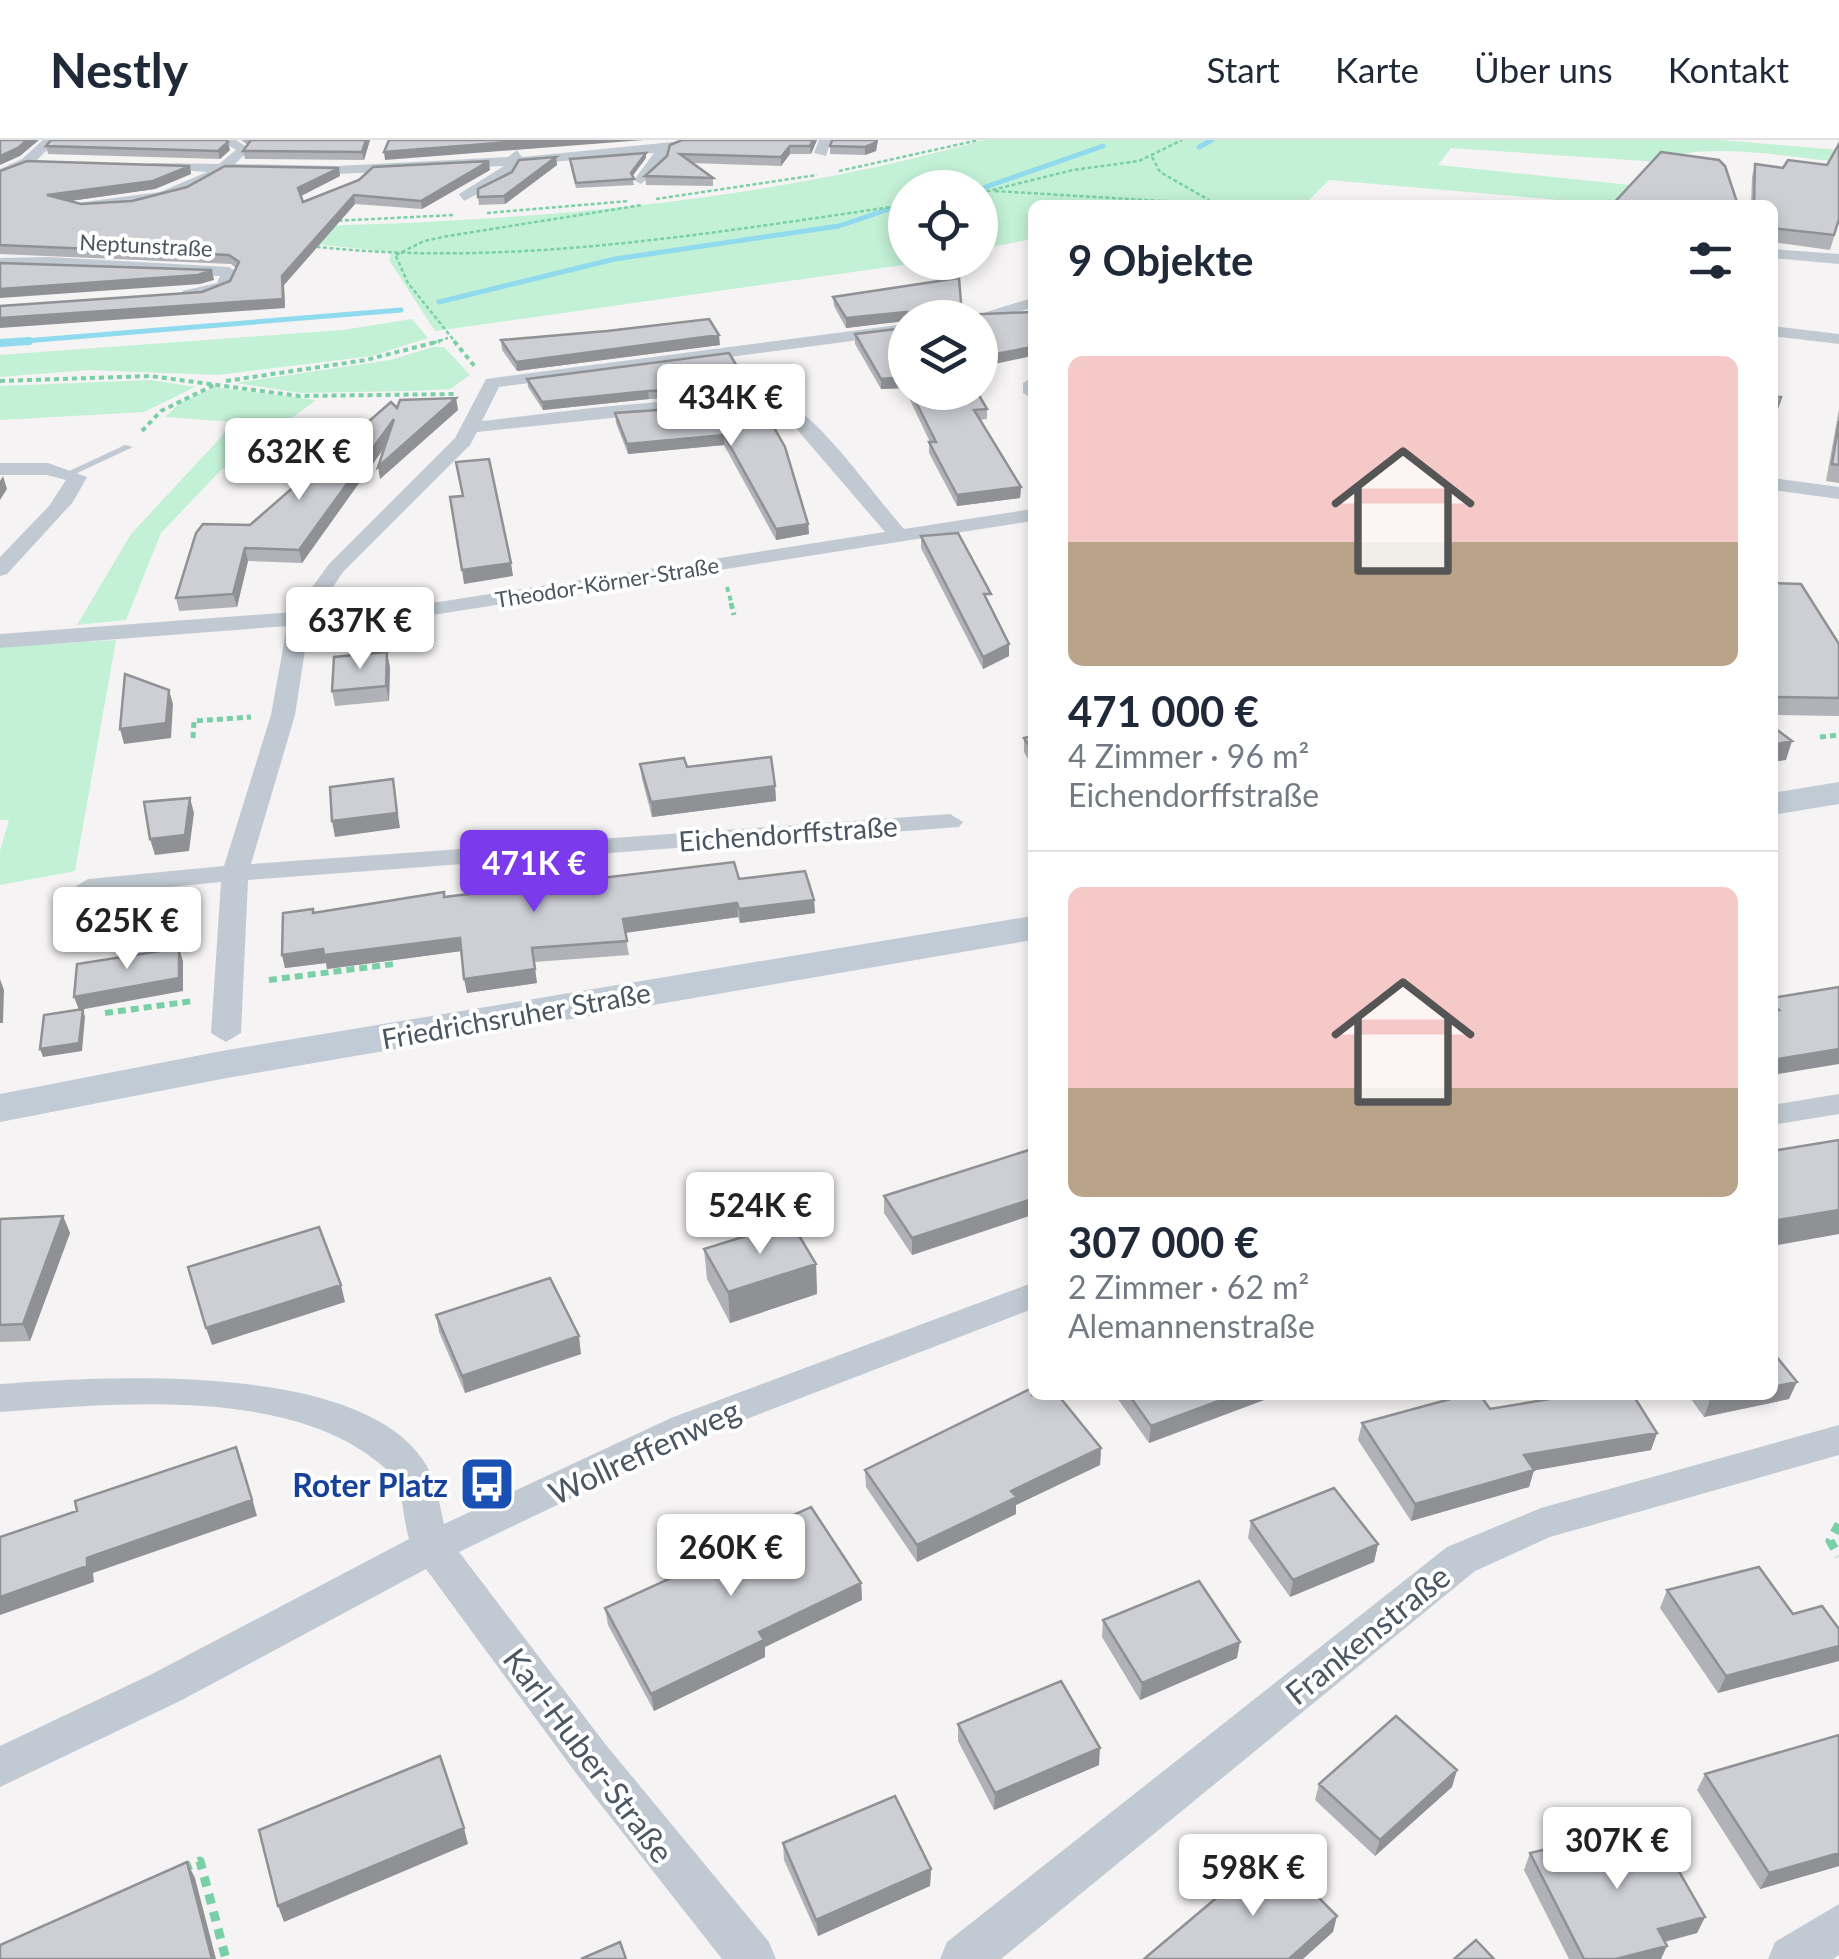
<!DOCTYPE html>
<html lang="de">
<head>
<meta charset="utf-8">
<style>
	:root { --surface:#fff; --page:#f2f2f3; --text:#1f2937; --muted:#747a83; --line:#e0e1e3; --accent:#7c3aed }
	body { margin:0; font-family:Lato,sans-serif; background:var(--page); color:var(--text); height:100vh; display:flex; flex-direction:column; font-size:38px; white-space:nowrap }
	* { box-sizing:border-box; margin:0 }
	p { font-size:32px; color:var(--muted) }
	.icon { flex:none; width:55px; height:55px; fill:none; stroke:currentColor; stroke-width:2; stroke-linecap:round; stroke-linejoin:round }
	.map { position:relative; flex:1; overflow:hidden }
	.panel { position:absolute; left:1028px; top:60px; width:750px; height:1200px; display:flex; flex-direction:column; background:var(--surface); border-radius:15px; box-shadow:0 5px 15px #0003 }
	.panel>* { flex:none }
	.fabs { position:absolute; left:888px; top:30px; display:grid; gap:20px }
	.fabs a { display:grid; place-items:center; width:110px; height:110px; border-radius:50%; background:var(--surface); box-shadow:0 5px 15px #0003; font-size:50px }
	.price { position:absolute; translate:-50% -85px; padding:0 22px; border-radius:10px; background:#fff; color:#222; font-size:32px; line-height:65px; filter:drop-shadow(0 2px 5px #0008) }
	.price::after { content:''; position:absolute; left:50%; top:60px; width:30px; height:22px; margin-left:-15px; background:inherit; clip-path:polygon(0 0,100% 0,50% 100%) }
	.price.selected { background:var(--accent); color:#fff }
	ul { padding:0; list-style:none }
	li { display:grid; align-content:center; gap:20px; height:530px; padding:0 40px }
	li+li { border-top:2px solid var(--line) }
	li span { display:grid; place-items:center; height:310px; border-radius:15px; color:#555 }
	li>.icon { margin-inline-start:auto }
	span .icon { width:180px; height:180px; fill:#fffc; stroke-width:1 }
	li b { font-size:42px }
	h2 { display:flex; justify-content:space-between; align-items:center; height:120px; padding:0 40px; font-size:42px }
	header { display:flex; align-items:center; gap:60px; box-sizing:border-box; height:140px; padding:0 50px; background:var(--surface); border-bottom:2px solid var(--line) }
	header strong { font-size:48px }
	nav { display:flex; gap:55px; margin-inline-start:auto; font-size:35px }
	.map>svg:first-child { display:block }
	.green { fill:#c3f1d5 }
	.lines { fill:none; stroke-linecap:round; stroke-linejoin:round }
	.stream-far1 { stroke:#90daee; stroke-width:5 }
	.stream { stroke:#90daee; stroke-width:8 }
	.path-far4 { stroke:#7ad0a6; stroke-width:2.5; stroke-dasharray:4 2.5; stroke-linecap:butt }
	.path-far3 { stroke:#7ad0a6; stroke-width:4; stroke-dasharray:5 4; stroke-linecap:butt }
	.path-far2 { stroke:#7ad0a6; stroke-width:5; stroke-dasharray:6 4; stroke-linecap:butt }
	.path-far1 { stroke:#7ad0a6; stroke-width:6; stroke-dasharray:8 5; stroke-linecap:butt }
	.path { stroke:#7ad0a6; stroke-width:9; stroke-dasharray:10 8; stroke-linecap:butt }
	.lane { fill:#c1cad2; fill-rule:evenodd }
	.street { fill:#c1cad2; fill-rule:evenodd }
	.secondary { fill:#c1cbd6; fill-rule:evenodd }
	.wall { fill:#b0b2b7 }
	.shaded-wall { fill:#909195 }
	.building { fill:#cdcfd5; stroke:#909195; stroke-width:2.5 }
	.labels { text-anchor:middle; dominant-baseline:central; stroke-width:8; stroke-linejoin:round; paint-order:stroke }
	.far-street-label { font-size:22px; fill:#4a5661; stroke:#fff }
	.street-label { font-size:28px; fill:#4a5661; stroke:#fff }
	.near-street-label { font-size:32px; fill:#4a5661; stroke:#fff }
	.near-transit-label { font-size:32px; font-weight:bold; fill:#164399; stroke:#fff; text-anchor:end }
</style>
</head>
<body>
<header>
<strong>Nestly</strong>
<nav><a>Start</a><a>Karte</a><a>Über uns</a><a>Kontakt</a></nav>
</header>
<div class="map">
<svg width="1839" height="1819" viewBox="0 0 1839 1819">
	<rect width="100%" height="100%" fill="#f5f3f3"/>
	<path class="green" d="M984 0H1720L1839 10V22C1793 17 1695 0 1660 22L1451 8 1438 25 1669 49 1617 65 1329 40 1305 64 1032 65V99L980 109V48H905V122L917 123 435 191 389 120 392 112 254 98 261 87C504 83 750 66 984 0Z
		M412 179 428 198 372 216 218 235 89 230 0 237V215L343 190Z
		M433 207H444L470 235 450 249 409 251 300 253 236 243 390 220Z
		M151 240 195 247 144 272 0 280V246Z
		M215 247 316 260 221 330 161 393 126 480 77 485 131 394 235 282 165 277 181 262Z
		M116 500 75 731 0 745V711L9 680H0V507Z"/>
	<g class="lines">
		<path class="stream-far1" d="M1199 7 1212 0
			M980 49 1103 6
			M439 162 615 119 839 86 889 69
			M0 203 401 170"/>
		<path class="stream" d="M0 203 29 201"/>
		<path class="path-far4" d="M1152 17 1160 32 1209 60
			M839 31 979 0
			M995 51 1229 65
			M980 53 1073 30 1139 21 1182 0
			M656 59 817 35
			M487 73 629 61
			M332 81 454 75
			M310 106C508 129 709 93 905 65
			M396 115 424 101 448 96 642 65
			M396 116 408 143 456 203
			M433 203 448 198"/>
		<path class="path-far3" d="M454 201 476 228
			M0 241 150 236 299 256 456 254
			M226 241 366 220 440 201
			M142 291 161 271 214 245
			M727 447 732 465"/>
		<path class="path-far2" d="M731 463 734 475
			M1820 597 1839 595
			M193 598 194 581 251 577"/>
		<path class="path-far1" d="M269 840 394 824
			M105 873 193 861"/>
		<path class="path" d="M1839 1384 1830 1401 1839 1416
			M182 1729 200 1721 226 1819"/>
		<path class="lane" d="M125 305 133 307 73 335 65 333Z"/>
		<path class="street" d="M43 0H57L32 25 0 38V29L22 19Z
			M220 0H236L250 9 235 24 337 26 508 17 517 10 522 17 693 0 667 11 665 22 641 44 634 40 654 13 517 25 511 36 464 61 459 54 504 26 337 34 225 32 191 51 139 65 91 69 61 65 160 52 207 32 145 27 152 23 219 24 236 10Z
			M819 0H831L826 16 814 13Z
			M1772 109 1839 114V124L1772 118Z
			M49 117 229 127 237 132 229 149 188 159 182 157V151L217 143 220 136 0 128V118Z
			M1032 158V168L980 182V178H967Z
			M905 184V194L499 247 482 281C541 275 761 241 802 273 833 297 876 357 904 389L1032 369V381L439 474 309 484 295 575 251 724 950 674 963 682 959 687 248 740 241 893 226 902 211 893 221 742 88 755 75 747 88 739 224 726 271 575 287 486 0 508V494L294 472 329 424 455 298 486 239ZM731 271 788 279 885 392 439 462 317 471 343 432 470 305 477 292 640 275Z
			M1772 186 1839 194V204L1772 196Z
			M1032 238V258L1023 253V243Z
			M0 323H48L87 337 73 362 7 434 0 436V417L49 366 66 340 47 335H0Z
			M1772 338 1839 347V359L1772 350Z
			M1839 954V974L1772 985V965Z
			M1032 1143V1169L697 1298 459 1412 606 1605 769 1802 776 1819H722L575 1632 426 1429 180 1561 0 1647V1606L150 1535 409 1399C403 1380 404 1357 395 1340 389 1329 376 1321 367 1314 273 1248 110 1264 0 1272V1244C104 1236 356 1221 423 1320 436 1339 439 1362 444 1384L671 1278Z
			M1839 1285V1315L1550 1397 1475 1431 1001 1819H940L947 1802 1447 1407 1541 1368Z
			M1839 1764V1815L1833 1819H1768L1775 1802Z"/>
		<path class="secondary" d="M1839 642V664L1772 675V653Z
			M1032 776V800L227 938 0 982V954L227 910Z"/>
	</g>
	<path class="wall" d="M241 0H370L364 20 245 19 243 11 248 5Z
		M817 0 811 14H790L781 26 692 23 713 38V46L646 45 645 36 667 16Z
		M878 0 876 11 865 15 830 14V6Z
		M46 6 230 10 220 19 48 14Z
		M646 13V18L632 36 634 45 576 48 570 24Z
		M556 17 557 25 505 64 479 65 478 57Z
		M1755 24 1839 81 1830 110 1772 102V65H1751L1752 37Z
		M190 26 191 34 155 49 70 61 81 64 132 61 340 36 301 56 303 62 490 30 422 69 355 64 284 145 285 168 202 152 230 141 236 128 231 124 0 114V31Z
		M833 157 905 178V181L846 188 834 166Z
		M905 188V250L904 248 881 249 855 204V194Z
		M501 200 720 205 517 231 502 210Z
		M527 239 750 248 751 256 649 259 543 270 528 247Z
		M906 252H977L987 269V279L980 280 1021 347 1020 358 957 366 929 313V302H930Z
		M456 258 458 270 380 339 385 307 302 423 248 421 237 467 179 471 176 458 250 385Z
		M1839 269V343L1826 341Z
		M615 273 785 307 808 384 809 394 776 400 724 305 628 314 616 283Z
		M921 396 990 466 1009 504V516L983 529 921 408Z
		M1772 443 1839 504V576L1772 575Z
		M390 527 389 561 335 566 332 551Z
		M1032 596V626L1024 612V598Z
		M640 624 775 646 776 661 652 677 642 639Z
		M739 739 814 760 815 773 740 783 738 777 625 793 629 815 534 822 537 843 467 853 461 811 327 829 326 823 285 828 282 815 314 773 445 757Z
		M1032 1009V1075L912 1115 884 1073V1056Z
		M63 1076 70 1093 30 1201 0 1202V1079Z
		M704 1109 816 1124 817 1154 730 1183 707 1139Z
		M436 1175 581 1214 465 1253 439 1192Z
		M1115 1255H1277L1149 1303Z
		M1688 1255H1772L1789 1259 1704 1277Z
		M1490 1269 1657 1293 1651 1310 1534 1330 1529 1347 1411 1381 1358 1300 1362 1283Z
		M1101 1308 1100 1325 1016 1365V1374L917 1422 866 1347 865 1330Z
		M1251 1381 1378 1404 1374 1422 1290 1457 1248 1398Z
		M712 1412 861 1443 862 1460 765 1507V1517L654 1571 608 1485 605 1468 713 1419Z
		M1667 1450 1793 1474 1718 1553 1660 1468Z
		M1103 1480 1237 1518 1140 1560 1102 1497Z
		M958 1584 1099 1625 994 1670 958 1601Z
		M1705 1634 1839 1726 1760 1749 1697 1650Z
		M1319 1644 1452 1647 1375 1716 1315 1660Z
		M783 1703 931 1729 930 1746 818 1796 784 1720Z
		M1530 1713 1705 1777 1697 1793 1665 1802 1661 1819H1569L1524 1730Z"/>
	<path class="shaded-wall" d="M27 0H39L20 16 0 25V16Z
		M366 0H370L364 20 362 12Z
		M537 0H644L385 20 384 12Z
		M813 0H817L811 14 810 6Z
		M876 0H878L876 11 865 15V7Z
		M228 2 230 10 220 19 218 11Z
		M790 6V14L781 26V17Z
		M646 13V18L631 38V33Z
		M556 17 557 25 505 64 504 56Z
		M489 21 490 30 422 69 421 61Z
		M190 26 191 34 155 49 49 64 47 55Z
		M339 28 340 36 299 57 298 48Z
		M354 55 355 64 284 145 285 168 0 188V178L283 159 282 136Z
		M212 130 214 140 200 144 0 158V149Z
		M907 172V178H905V181L846 188V178Z
		M719 195 720 205 517 231 516 222Z
		M1032 207V216L980 227V217Z
		M904 237V248L881 249V239Z
		M648 251 649 259 543 270 542 262Z
		M456 258 458 270 380 339 378 327Z
		M394 279 396 291 302 423 299 410Z
		M724 295V305L628 314 627 304Z
		M3 336 7 349 0 360V341Z
		M1021 347 1020 358 957 366V355Z
		M808 384 809 394 776 400V389Z
		M245 408 248 421 237 467 233 454Z
		M511 423 513 436 464 444 462 430Z
		M1009 504V516L983 529V517Z
		M387 512 390 527 389 561 386 546Z
		M169 550 173 564 171 598 124 604 120 589Z
		M1792 601 1786 620 1772 622V605Z
		M393 639 400 688 335 697 332 681Z
		M775 646 776 661 652 677 651 662Z
		M190 658 194 673 189 711 155 715 150 699Z
		M814 760 815 773 740 783 739 769Z
		M737 763 738 777 624 793 623 779Z
		M460 798 462 811 327 829 326 823 285 828 282 815 323 809Z
		M179 808 183 821V851L79 870 74 857Z
		M535 829 537 843 467 853 464 839Z
		M0 839 4 850 3 883H0Z
		M83 869 85 877 82 911 43 917 40 909Z
		M1839 909V924L1772 935V920Z
		M1032 1059V1075L912 1115V1098Z
		M1839 1070V1094L1772 1106V1081Z
		M63 1076 70 1093 30 1201 23 1184Z
		M816 1124 817 1154 730 1183 728 1152Z
		M341 1145 345 1162 212 1205 206 1188Z
		M579 1196 581 1214 465 1253 462 1236Z
		M1797 1242 1789 1259 1704 1277 1710 1260 1733 1255H1772V1247Z
		M1235 1255H1277L1149 1303 1151 1286Z
		M1657 1293 1651 1310 1519 1333 1524 1315Z
		M1101 1308 1100 1325 1016 1365V1374L917 1422V1405L1011 1351Z
		M242 1322 257 1376 93 1433 94 1442 0 1475V1457L87 1418Z
		M1534 1330 1529 1347 1411 1381 1415 1364Z
		M1378 1404 1374 1422 1290 1457 1293 1440Z
		M861 1443 862 1460 765 1507V1517L654 1571 651 1554 759 1492Z
		M1240 1502 1237 1518 1140 1560 1142 1543Z
		M1839 1506V1521L1718 1553 1726 1536Z
		M1100 1608 1099 1625 994 1670 995 1653Z
		M1457 1630 1452 1647 1375 1716 1380 1700Z
		M464 1688 468 1704 284 1782 278 1766Z
		M1839 1713V1726L1760 1749 1769 1733Z
		M187 1722 195 1738 216 1819H212Z
		M931 1729 930 1746 818 1796 816 1780Z
		M1337 1776 1333 1792 1303 1819H1289Z
		M1705 1777 1697 1793 1651 1805 1658 1789Z
		M1667 1806 1661 1819H1616Z"/>
	<path class="building" d="M0 0H27L18 8 0 16Z
		M51 0H226L228 2 218 11 46 6Z
		M251 0H366L362 12 243 11Z
		M389 0H537L384 12Z
		M682 0H813L810 6H790L781 17 680 14 713 38 645 36 667 16 670 5Z
		M832 0H876L875 3 865 7 830 6Z
		M1839 4V79L1834 95 1772 88V65H1754L1755 24 1783 28 1788 20 1827 25Z
		M1661 12 1719 20 1725 26 1738 65H1612Z
		M646 13 631 33 634 39 576 43 570 19Z
		M556 17 504 56 478 57V49L512 32 519 20Z
		M27 21 190 26 153 41 47 55 81 64 132 61 187 47 225 26 339 28 298 48 303 62 359 40 373 27 489 21 421 61 354 55 282 136 283 159 0 178V166L202 152 230 141 239 122 229 115 0 105V31Z
		M0 123 212 130 198 135 0 149Z
		M959 138 962 175 1032 172V207L980 217V178H907V172L846 178 833 157Z
		M709 179 719 195 516 222 501 200 607 191Z
		M905 188V240L904 237 881 239 855 194Z
		M729 213 750 248 648 251 542 262 527 239Z
		M911 252H977L987 269 974 270 1021 347 957 355 929 302H936Z
		M1772 256 1781 257 1772 282Z
		M456 258 378 327 394 279 299 410 245 408 233 454 176 458 196 393 203 384 250 385 391 262 397 268 400 260Z
		M730 265 764 270 785 307 808 384 776 389 724 295 627 304 615 273Z
		M1839 281V325L1832 324Z
		M489 319 511 423 462 430 450 357 463 356 456 322Z
		M958 393 991 454H984L1009 504 983 517 921 396Z
		M1772 443 1801 444 1839 504V558L1772 557Z
		M387 512 386 546 332 551 334 517Z
		M125 534 169 550 166 583 120 589Z
		M1772 586 1792 601 1772 605Z
		M1032 596V610L1024 598Z
		M771 617 775 646 651 662 640 624 684 618 687 627Z
		M393 639 397 673 332 681 330 647Z
		M190 658 185 695 150 699 144 662Z
		M734 722 739 739 805 731 814 760 739 769 737 763 623 779 627 801 532 808 535 829 464 839 460 798 324 815 323 809 282 815 283 773 313 769V773L444 752V757Z
		M179 808V838L74 857 77 824Z
		M1839 847V909L1772 920V871L1779 870 1772 863V858Z
		M83 869 79 903 40 909 44 875Z
		M1839 1000V1070L1772 1081V1011Z
		M1032 1009V1059L912 1098 884 1056Z
		M63 1076 23 1184 0 1185V1079Z
		M791 1082 816 1124 728 1152 704 1109Z
		M319 1087 341 1145 206 1188 188 1127Z
		M550 1138 579 1196 462 1236 436 1175Z
		M1772 1211 1797 1242 1772 1247Z
		M1032 1248V1255H1058L1101 1308 1011 1351 1017 1357 917 1405 865 1330Z
		M1129 1255H1235L1151 1286Z
		M1465 1255H1480L1490 1269 1574 1255H1633L1657 1293 1524 1315 1534 1330 1415 1364 1362 1283Z
		M1707 1255H1733L1710 1260Z
		M236 1307 252 1360 87 1418V1426L0 1457V1397L77 1371 75 1361Z
		M1334 1348 1378 1404 1293 1440 1251 1381Z
		M811 1367 861 1443 759 1492 764 1500 651 1554 605 1468 715 1418 712 1412Z
		M1759 1427 1793 1474 1822 1466 1839 1489V1506L1726 1536 1667 1450Z
		M1199 1441 1240 1502 1142 1543 1103 1480Z
		M1061 1541 1100 1608 995 1653 958 1584Z
		M1396 1576 1457 1630 1380 1700 1319 1644Z
		M1839 1595V1713L1769 1733 1705 1634Z
		M440 1616 464 1688 278 1766 259 1690Z
		M895 1656 931 1729 816 1780 783 1703Z
		M1652 1684 1705 1777 1658 1789 1667 1806 1616 1819H1584L1530 1713Z
		M1272 1711 1337 1776 1289 1819H1144Z
		M187 1722 212 1819H0V1805Z
		M1476 1800 1494 1819H1454Z
		M620 1802 626 1819H581Z"/>
	<defs>
		<g id="bus-square" transform="scale(2.875)"><rect x="-9" y="-9" width="18" height="18" rx="4" fill="#1a4fb4" stroke="#fff"/><path d="M-5-6H5V4H4V6H2V4H-2V6H-4V4H-5ZM-3.5-4V0h7V-4ZM-3.5 1.2v1.5H-2V1.2ZM2 1.2v1.5H3.5V1.2Z" fill="#fff"/></g>
	</defs>
	<g fill-rule="evenodd">
		<use href="#bus-square" x="487" y="1344"/>
	</g>
	<g class="labels">
		<g class="far-street-label">
			<text transform="translate(146 105) rotate(3)">Neptunstraße</text>
			<text transform="translate(607 442) rotate(-9)">Theodor-Körner-Straße</text>
		</g>
		<g class="street-label">
			<text transform="translate(788 693) rotate(-4)">Eichendorffstraße</text>
			<text transform="translate(516 875) rotate(-10)">Friedrichsruher Straße</text>
		</g>
		<g class="near-street-label">
			<text transform="translate(644 1311) rotate(-25)">Wollreffenweg</text>
			<text transform="translate(1367 1494) rotate(-39)">Frankenstraße</text>
			<text transform="translate(589 1615) rotate(53)">Karl-Huber-Straße</text>
		</g>
		<g class="near-transit-label">
			<text x="448" y="1344">Roter Platz</text>
		</g>
	</g>
</svg>
<div class="fabs">
<a><svg class="icon" aria-label="locate" viewBox="0 0 24 24"><circle cx="12" cy="12" r="6"/><path d="M12 2v4M12 18v4M2 12h4M18 12h4"/></svg></a>
<a><svg class="icon" aria-label="layers" viewBox="0 0 24 24"><path d="M12 4l9 5-9 5-9-5zM3 14l9 5 9-5"/></svg></a>
</div>
<b class="price" style="left:731px;top:309px">434K €</b>
<b class="price" style="left:299px;top:363px">632K €</b>
<b class="price" style="left:360px;top:532px">637K €</b>
<b class="price selected" style="left:534px;top:775px">471K €</b>
<b class="price" style="left:127px;top:832px">625K €</b>
<b class="price" style="left:760px;top:1117px">524K €</b>
<b class="price" style="left:731px;top:1459px">260K €</b>
<b class="price" style="left:1617px;top:1752px">307K €</b>
<b class="price" style="left:1253px;top:1779px">598K €</b>
<section class="panel">
<h2>9 Objekte<svg class="icon" aria-label="filters" viewBox="0 0 24 24"><path d="M4 7h16M4 17h16"/><circle cx="9" cy="7" r="2"/><circle cx="15" cy="17" r="2"/></svg></h2>
<ul>
<li><span style="background:linear-gradient(#f6c9c9 60%,#b9a48a 0)"><svg class="icon" aria-label="home" viewBox="0 0 24 24"><path d="M3 11l9-7 9 7M6 9v11h12V9"/></svg></span><div><b>471 000 €</b><p>4 Zimmer · 96 m²</p><p>Eichendorffstraße</p></div></li>
<li><span style="background:linear-gradient(#f6c9c9 65%,#b9a48a 0)"><svg class="icon" aria-label="home" viewBox="0 0 24 24"><path d="M3 11l9-7 9 7M6 9v11h12V9"/></svg></span><div><b>307 000 €</b><p>2 Zimmer · 62 m²</p><p>Alemannenstraße</p></div></li>
</ul>
</section>
</div>
</body>
</html>
